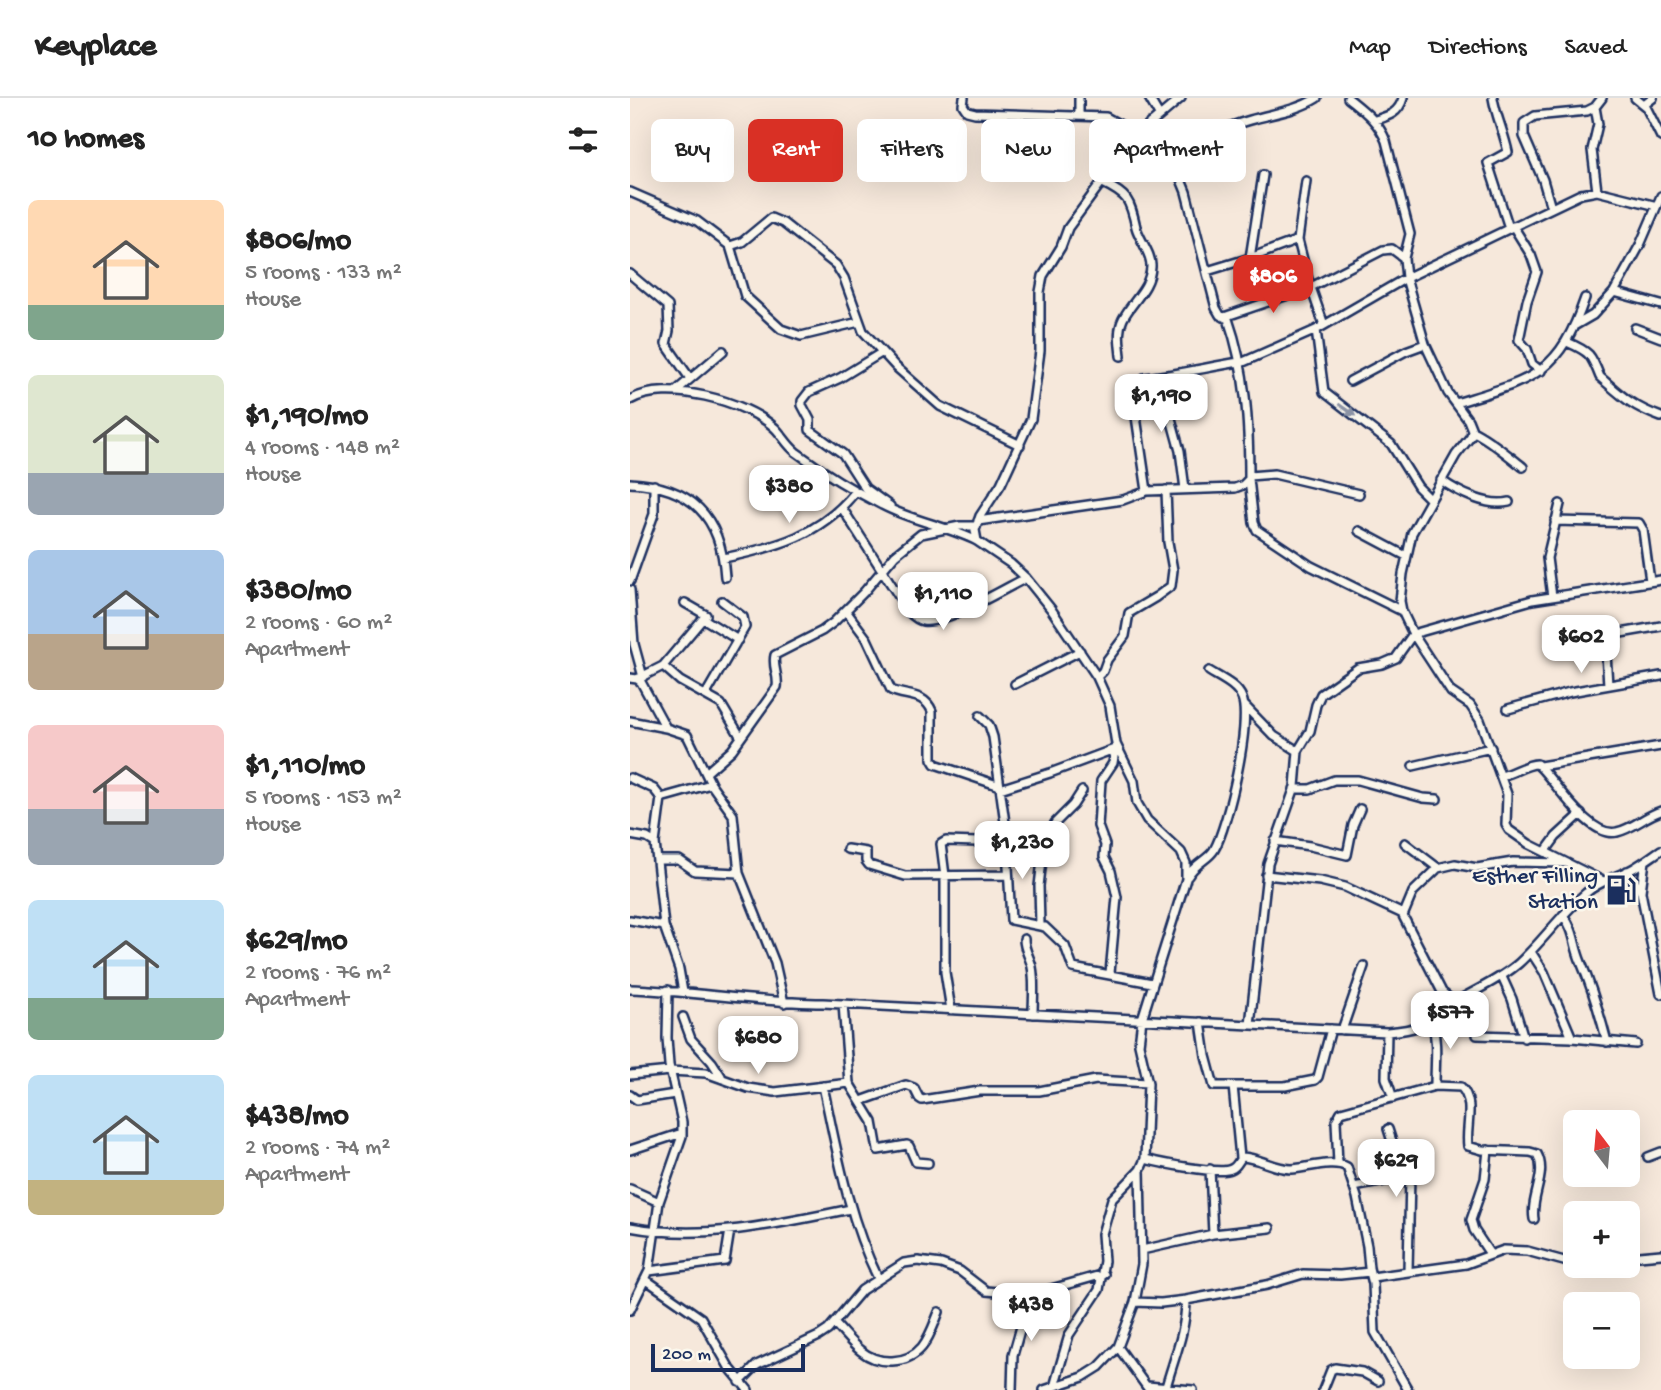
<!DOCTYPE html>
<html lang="en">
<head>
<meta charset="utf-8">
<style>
	:root { --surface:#fff; --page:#f6f6f6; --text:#222; --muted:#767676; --line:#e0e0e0; --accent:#d93025 }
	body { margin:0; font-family:"Gochi Hand",sans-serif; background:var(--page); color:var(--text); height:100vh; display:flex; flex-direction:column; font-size:26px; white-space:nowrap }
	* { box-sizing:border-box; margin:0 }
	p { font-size:23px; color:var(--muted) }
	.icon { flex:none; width:38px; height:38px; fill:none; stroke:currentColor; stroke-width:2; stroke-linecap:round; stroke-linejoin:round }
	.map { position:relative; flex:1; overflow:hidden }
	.details { display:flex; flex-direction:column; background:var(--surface); width:630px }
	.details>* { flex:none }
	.banner { position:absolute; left:21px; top:21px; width:665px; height:63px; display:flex; gap:14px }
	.needle { width:46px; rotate:344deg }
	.buttons { position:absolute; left:933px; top:1012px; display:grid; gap:14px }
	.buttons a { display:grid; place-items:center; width:77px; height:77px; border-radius:10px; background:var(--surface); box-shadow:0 7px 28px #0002; font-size:35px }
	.scale { position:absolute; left:21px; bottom:18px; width:154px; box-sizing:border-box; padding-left:7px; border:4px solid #1b2f5e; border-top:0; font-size:19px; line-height:24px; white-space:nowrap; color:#1b2f5e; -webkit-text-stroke:5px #fbf7ec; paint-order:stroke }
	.price { position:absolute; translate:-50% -60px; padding:0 16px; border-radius:14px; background:#fff; color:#222; font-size:23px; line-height:46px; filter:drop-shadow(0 2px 4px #0008) }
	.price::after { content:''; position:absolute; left:50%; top:42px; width:21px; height:16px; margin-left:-10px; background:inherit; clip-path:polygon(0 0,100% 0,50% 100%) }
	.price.on { background:var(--accent); color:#fff }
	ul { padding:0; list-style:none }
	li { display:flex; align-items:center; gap:21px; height:175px; padding:0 28px }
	li span { display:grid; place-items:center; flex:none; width:196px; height:140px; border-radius:10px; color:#555 }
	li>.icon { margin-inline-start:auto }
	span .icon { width:84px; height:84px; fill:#fffc; stroke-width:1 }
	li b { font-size:30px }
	h2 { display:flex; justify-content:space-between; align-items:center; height:84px; padding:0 28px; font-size:30px }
	.pill { padding:0 24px; border-radius:10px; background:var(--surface); box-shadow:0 7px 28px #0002; font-size:24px; line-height:63px }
	.pill.on { background:var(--accent); color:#fff }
	header { display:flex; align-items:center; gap:42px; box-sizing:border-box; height:98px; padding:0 35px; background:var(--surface); border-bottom:2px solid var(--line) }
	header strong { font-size:33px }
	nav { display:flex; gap:38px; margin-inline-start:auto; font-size:24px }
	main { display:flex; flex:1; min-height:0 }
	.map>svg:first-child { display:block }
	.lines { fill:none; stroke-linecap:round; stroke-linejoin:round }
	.minor-casing { stroke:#1b2f5e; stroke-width:12 }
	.minor { stroke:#fbf7ec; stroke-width:7 }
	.oneway { fill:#8b93a5 }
	.labels { text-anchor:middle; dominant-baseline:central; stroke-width:5; stroke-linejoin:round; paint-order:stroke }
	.poi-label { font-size:23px; fill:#1b2f5e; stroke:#fbf7ec; text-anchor:end }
</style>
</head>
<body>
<header>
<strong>Keyplace</strong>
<nav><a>Map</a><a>Directions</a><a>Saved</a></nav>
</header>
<main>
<section class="details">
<h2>10 homes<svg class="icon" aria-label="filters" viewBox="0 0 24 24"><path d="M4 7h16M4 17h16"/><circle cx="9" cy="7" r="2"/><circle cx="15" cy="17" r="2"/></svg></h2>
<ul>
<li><span style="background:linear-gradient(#ffd9b3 75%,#7fa58c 0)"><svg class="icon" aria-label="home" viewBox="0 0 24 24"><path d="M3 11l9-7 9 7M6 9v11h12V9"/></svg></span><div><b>$806/mo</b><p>5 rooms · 133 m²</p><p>House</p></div></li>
<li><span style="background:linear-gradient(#dfe7d0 70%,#9aa5b1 0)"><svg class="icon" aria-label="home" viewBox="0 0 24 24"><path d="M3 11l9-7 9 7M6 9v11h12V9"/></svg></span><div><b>$1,190/mo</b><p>4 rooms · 148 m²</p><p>House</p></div></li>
<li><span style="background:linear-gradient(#a9c7e8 60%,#b9a48a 0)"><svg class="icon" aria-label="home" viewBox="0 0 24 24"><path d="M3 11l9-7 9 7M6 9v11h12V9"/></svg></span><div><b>$380/mo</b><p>2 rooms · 60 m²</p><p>Apartment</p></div></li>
<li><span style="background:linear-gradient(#f6c9c9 60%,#9aa5b1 0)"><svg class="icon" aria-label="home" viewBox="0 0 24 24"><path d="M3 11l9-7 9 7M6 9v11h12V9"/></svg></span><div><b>$1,110/mo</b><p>5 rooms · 153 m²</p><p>House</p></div></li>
<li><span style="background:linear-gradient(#bfe0f5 70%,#7fa58c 0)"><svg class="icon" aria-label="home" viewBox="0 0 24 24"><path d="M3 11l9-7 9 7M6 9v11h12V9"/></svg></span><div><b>$629/mo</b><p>2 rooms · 76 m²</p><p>Apartment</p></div></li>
<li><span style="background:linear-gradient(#bfe0f5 75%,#c2b280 0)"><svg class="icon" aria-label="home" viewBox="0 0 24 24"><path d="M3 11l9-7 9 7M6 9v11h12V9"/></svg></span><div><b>$438/mo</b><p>2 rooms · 74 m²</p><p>Apartment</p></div></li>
</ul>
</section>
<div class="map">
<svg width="1031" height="1292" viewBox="0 0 1031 1292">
	<rect width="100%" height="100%" fill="#f6e8db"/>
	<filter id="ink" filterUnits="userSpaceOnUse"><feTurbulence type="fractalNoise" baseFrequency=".0143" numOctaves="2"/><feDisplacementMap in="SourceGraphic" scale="14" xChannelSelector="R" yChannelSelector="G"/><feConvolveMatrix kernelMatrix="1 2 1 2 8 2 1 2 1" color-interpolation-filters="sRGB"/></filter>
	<g filter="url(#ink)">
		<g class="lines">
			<g class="minor-casing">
				<path id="minor" d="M334 0 333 7 337 13 345 15 476 19 496 30 505 39
					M519 0 529 17
					M718 0C734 13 748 23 756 43L780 136 774 160 776 180 795 246 818 295 838 322 842 332 841 338 826 357 782 435 773 476 770 503 772 513 783 536 821 594 840 607 850 622 877 696 876 727 879 732 899 746 973 783
					M863 0C866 18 874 35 878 54L858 65 879 130
					M1005 0 1016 9 1031 39
					M1014 7 1023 0
					M965 9 968 26 962 52 967 93
					M449 18V0
					M745 22C759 18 769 15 773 0
					M541 57C567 43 591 30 620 22 644 15 666 13 687 0
					M473 85C498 97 500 102 506 129 509 141 522 156 521 169 520 191 502 203 493 221 487 233 490 246 491 258
					M0 94 67 123 100 148 115 198 151 231 171 238 229 224
					M921 110 913 82 894 38V25L905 18 957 13 965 9 972 0
					M883 128 901 157 907 174 897 203 889 242 897 251 902 266 911 273
					M668 142 676 83
					M100 148 112 144 141 120 153 125 206 167 214 180 233 233 266 269 310 308 390 347
					M620 160 633 77
					M577 173 620 160 668 142 678 181 694 227
					M0 176 38 208 39 233 36 246 59 279
					M984 194 1031 207
					M594 219 681 189 753 152 762 151 774 160
					M944 228 963 217 984 194 1010 147 1031 98
					M1005 230 1031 240
					M686 232 694 294 761 346 788 389 800 401
					M937 244C960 254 961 256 970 279 992 298 1001 308 1031 319
					M251 255 210 280 179 294 172 303V307L180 322V332L213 356 235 390 260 408
					M611 265 686 232 776 180 951 96 967 93 1027 108
					M535 278 539 313 550 353 555 391
					M514 280C546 277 578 269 610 264
					M720 283 776 253 795 246
					M46 293 93 253
					M0 302C36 281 116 303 145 330 153 338 157 347 166 354 193 374 222 392 252 407 282 423 317 428 347 443
					M504 305 517 393
					M826 305C900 282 928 279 955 200
					M842 333C858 340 879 358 893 369
					M619 378 644 376 729 396
					M619 381 624 425 627 432 681 468 772 513
					M811 382C829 395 858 409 879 404
					M0 385C61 388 91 418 95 479
					M212 410 279 514C283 518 287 522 293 523 314 527 374 491 396 480
					M348 423 493 402 517 393 605 390 613 387 619 381C619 327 616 272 598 221L590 217 586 210 556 94 541 57 520 25
					M925 423 1009 425 1013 432 1020 483
					M729 433 776 458
					M94 460C147 449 191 437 226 393
					M0 483 24 416V387
					M0 492 4 546 13 579
					M922 499 917 460 930 406
					M216 513 237 541 261 592C276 599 294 594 302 613V661L305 666 370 688
					M74 521 108 542
					M33 568 50 583 91 606 110 638
					M467 579 473 573 477 562 495 538 499 515 526 499 541 488 543 472 538 444 536 392
					M0 580 7 581 11 584 36 630 57 637 81 686 103 717 109 775 145 865 154 905
					M7 581 33 568 76 517 55 505
					M385 586 450 553
					M978 587 975 540 979 537 1031 528
					M76 596 115 529 113 519 92 503
					M614 607 644 638 668 653
					M878 611 940 594 1031 578
					M350 618 359 627 363 639 376 732 381 822 415 829 435 848 443 870 522 885
					M0 623 36 630
					M783 668 861 650
					M910 668 1031 648
					M76 675 102 652 147 589C149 577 142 569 145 557L192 533 204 524 234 494 265 457 291 436 330 428H346
					M871 678C884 675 896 666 907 666 924 681 959 741 987 734 1002 731 1015 718 1031 713
					M0 680 24 691 31 700 25 745
					M370 691 420 675 487 650
					M664 691H680L704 682H728L793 700 807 701
					M31 700 81 686
					M0 737 17 740 25 745 34 828 49 871 53 894
					M645 743 680 748 717 757 723 727 730 711
					M775 745 808 770 825 766 847 770 883 764 935 765
					M217 751 236 754V763L239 767 275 778 378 777
					M915 754 926 739 951 716
					M27 762H49L65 773 109 775
					M808 770 783 794 773 818 812 894 825 905
					M997 773 1011 794 1031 896
					M636 777 690 783 715 789 773 816
					M558 778C565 765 578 762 584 752 598 728 622 624 612 600 607 587 590 580 579 573
					M1011 793 1015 763
					M933 817C946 835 943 845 951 864 962 890 970 917 977 944
					M0 822 34 828
					M410 827 409 788 413 754 425 725 443 707 452 693
					M394 841C394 852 400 859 402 869 405 884 403 901 403 916
					M901 854 914 874 942 940
					M480 875 487 799 481 773 474 759 475 747 468 728 471 683 483 665 485 652
					M872 879 882 901 894 940
					M0 891C65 893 128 905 193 905L757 934C797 931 798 923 829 902 849 890 871 881 889 865 913 843 931 816 956 795 970 782 988 779 1004 770 1013 765 1022 758 1031 752
					M213 906 219 985 243 1024 248 1052 277 1047 279 1048 286 1064 298 1065
					M321 912 315 874V778L311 746 316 743 378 745
					M53 919 61 941 82 964 91 978
					M802 922C808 945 805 964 805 988
					M571 924 576 958 584 988H655L685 982 688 979 701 931
					M620 927 638 766 665 689 668 653 680 633 686 607 691 596 728 570 752 566 766 560 783 536 902 502 1031 482
					M712 932 734 868
					M757 934 756 980 763 1000
					M847 937 942 940 1006 946
					M0 977 40 973 76 975 118 990 145 994 219 985
					M193 988C207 1054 218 1119 248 1180
					M603 988 610 1060
					M0 997 7 1002 45 996
					M231 1003 276 987 284 990 289 1000 292 1002 350 993H409L466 982 518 985
					M758 1031 765 1053 780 1077 778 1173
					M0 1052 52 1035
					M858 1052 855 1081 841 1122 844 1132 860 1156
					M1018 1059 1031 1054
					M515 1061C530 1065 590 1077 601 1071 607 1069 608 1063 612 1059 630 1060 644 1071 662 1071 678 1070 703 1061 717 1069L727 1099 737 1148 739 1170 743 1186 745 1234 778 1292
					M708 1066 706 1023 711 1014 805 988 831 989C846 1005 835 1029 838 1048L852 1052 900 1054 907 1056C918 1076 900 1099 904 1121
					M580 1071 583 1136
					M724 1089 769 1080 779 1075
					M0 1091 29 1104
					M0 1129C72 1143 149 1126 220 1111
					M512 1152 583 1136 640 1130
					M998 1159 1031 1156
					M951 1167 965 1170 975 1167
					M19 1173 95 1163 100 1132
					M742 1179 836 1166 874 1152 897 1153 945 1166
					M15 1181 71 1220 99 1269 118 1292
					M505 1204 531 1205 556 1202 637 1187 673 1176 710 1177 740 1174
					M0 1212 19 1173 29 1104 52 1038V1024L39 967 37 940 38 892
					M204 1225C213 1234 221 1245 231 1253 248 1267 277 1267 292 1249 300 1239 304 1226 309 1214
					M488 1249 519 1292
					M110 1284 127 1267 189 1238 198 1232 232 1192 274 1165 288 1163 311 1166 330 1173 356 1193 400 1197 474 1176
					M517 1288 563 1292
					M424 1289 439 1237 469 1192 474 1163 472 1136 482 1101 510 1072 515 1061 518 985 509 946 512 921 556 781V765L551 754 517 722 507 705 504 683 486 646 480 608 467 579 421 511 396 480 381 466 347 443 345 432 350 418 371 386 401 321 410 253V194L413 178 431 149 438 130 505 39 551 0
					M536 1289C544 1260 556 1233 556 1202
					M382 1292 383 1257 400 1197
					M414 1292 453 1279 469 1269 488 1249 505 1204 512 1166 510 1072
					M693 1292 701 1272 705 1270 732 1274 748 1283"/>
			</g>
			<use href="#minor" class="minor"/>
		</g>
		<defs><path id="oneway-solid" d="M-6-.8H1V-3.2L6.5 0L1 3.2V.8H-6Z" transform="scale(1.75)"/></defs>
		<use class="oneway" href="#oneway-solid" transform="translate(717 312) rotate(35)"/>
	</g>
	<defs>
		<g id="fuel-bare" transform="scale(2.415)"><path d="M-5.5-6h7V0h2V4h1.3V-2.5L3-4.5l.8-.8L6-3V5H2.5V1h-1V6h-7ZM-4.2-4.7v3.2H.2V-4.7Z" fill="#1b2f5e" stroke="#fbf7ec" stroke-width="2.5" paint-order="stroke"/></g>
	</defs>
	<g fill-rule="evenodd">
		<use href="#fuel-bare" x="991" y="792"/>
	</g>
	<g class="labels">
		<g class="poi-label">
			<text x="968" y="779">Esther Filling<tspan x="968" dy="26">Station</tspan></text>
		</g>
	</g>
</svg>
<div class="buttons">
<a><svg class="needle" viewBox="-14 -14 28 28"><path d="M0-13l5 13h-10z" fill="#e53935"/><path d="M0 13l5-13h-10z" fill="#767676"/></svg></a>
<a>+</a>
<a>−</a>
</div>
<div class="scale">200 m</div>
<b class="price on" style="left:643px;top:217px">$806</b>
<b class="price" style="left:531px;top:336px">$1,190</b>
<b class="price" style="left:159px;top:427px">$380</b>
<b class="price" style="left:313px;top:534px">$1,110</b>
<b class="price" style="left:951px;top:577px">$602</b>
<b class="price" style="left:392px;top:783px">$1,230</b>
<b class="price" style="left:820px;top:953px">$577</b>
<b class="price" style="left:128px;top:978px">$680</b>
<b class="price" style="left:766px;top:1101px">$629</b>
<b class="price" style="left:401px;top:1245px">$438</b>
<div class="banner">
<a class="pill">Buy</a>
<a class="pill on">Rent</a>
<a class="pill">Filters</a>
<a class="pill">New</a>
<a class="pill">Apartment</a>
</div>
</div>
</main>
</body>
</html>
